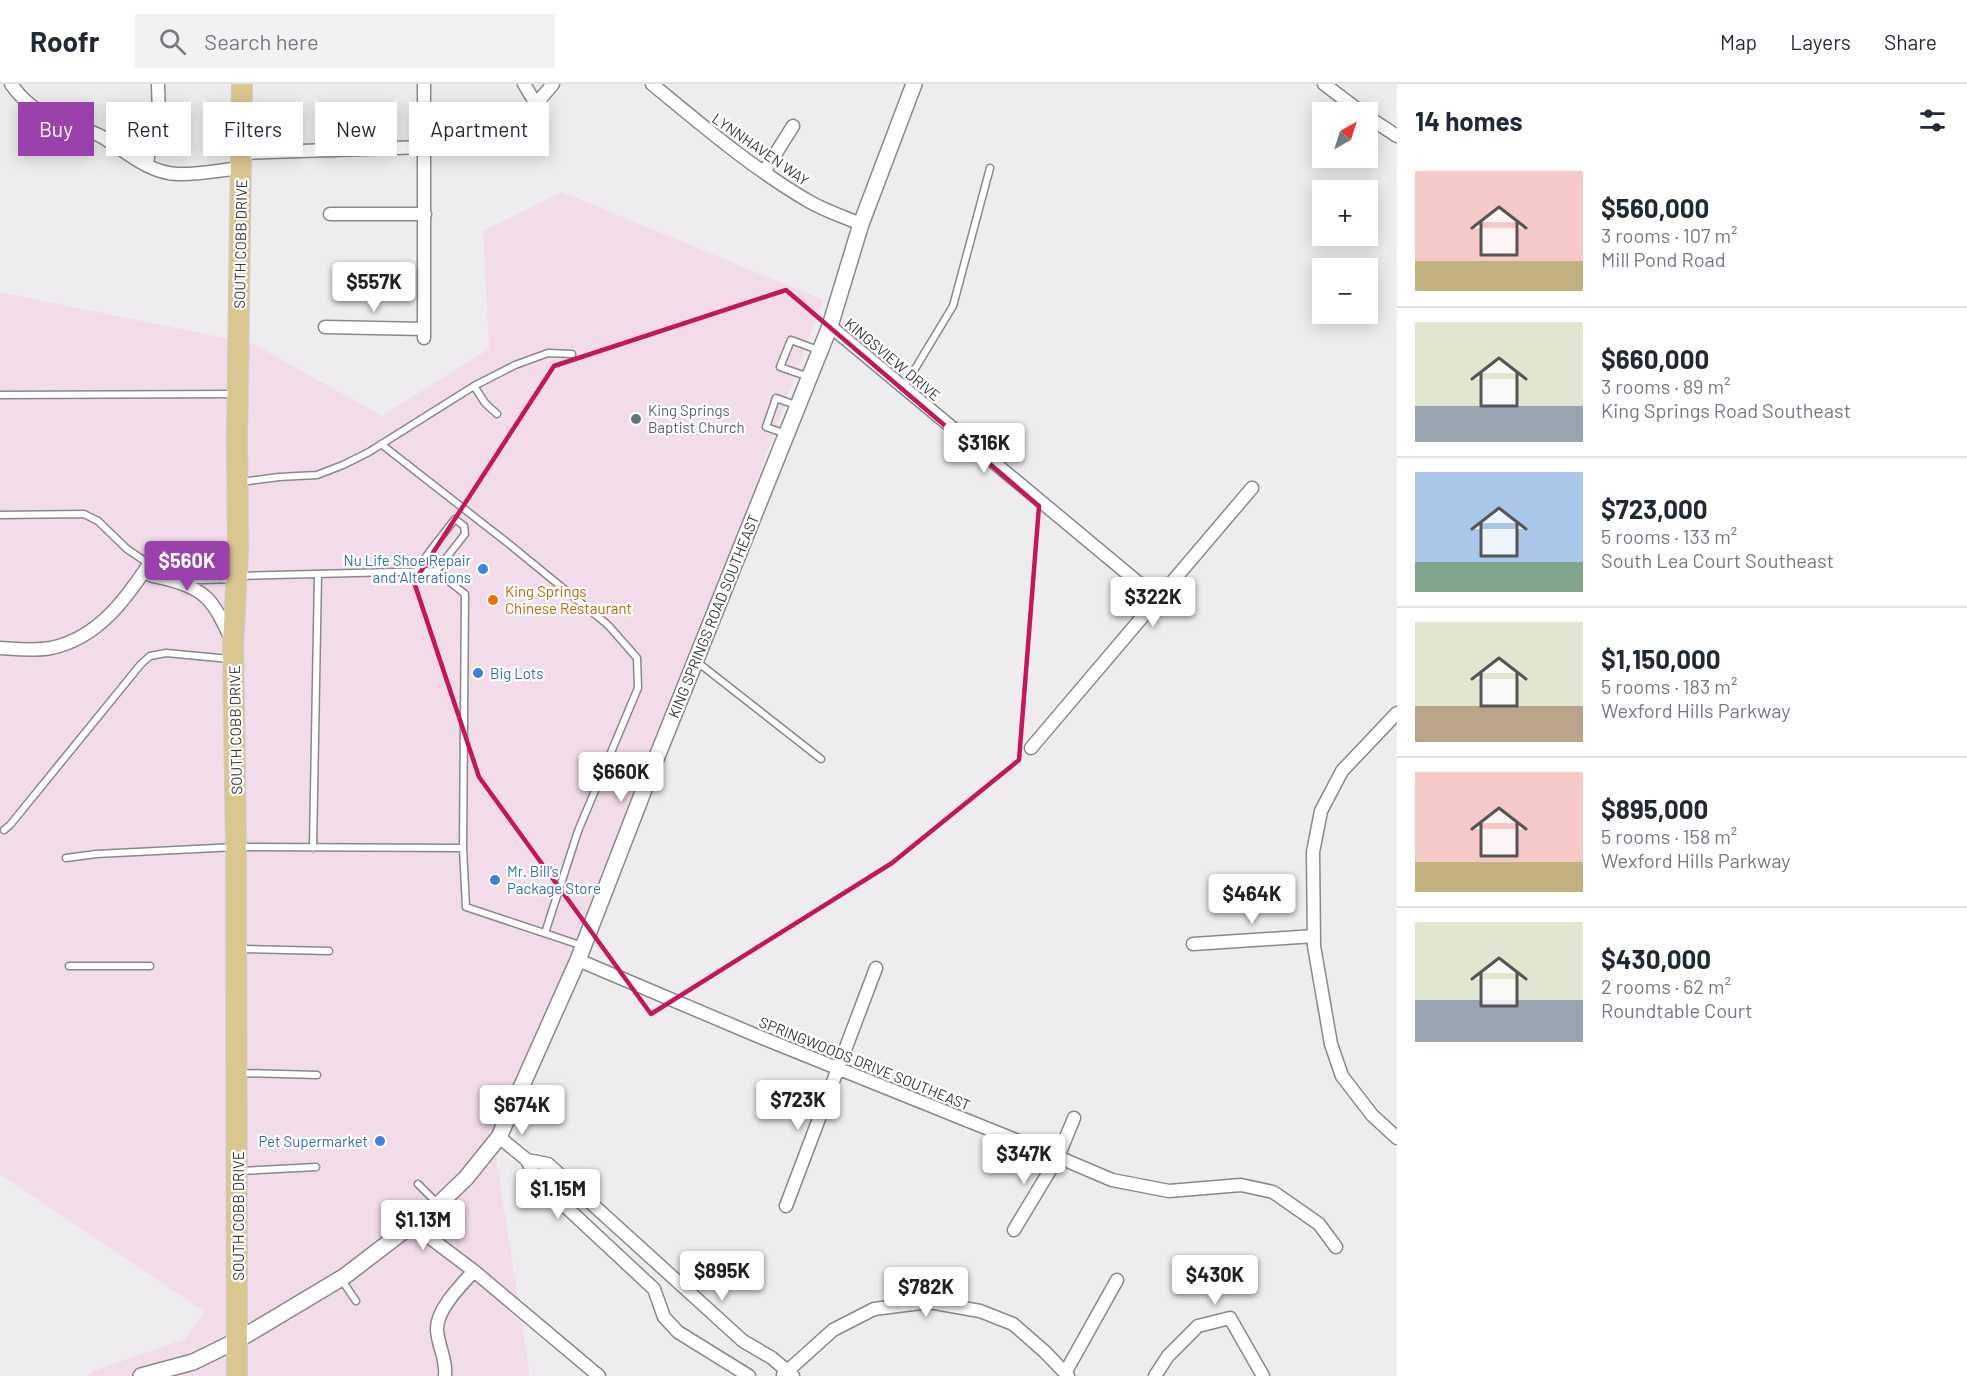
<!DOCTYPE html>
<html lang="en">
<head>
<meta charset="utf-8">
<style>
	:root { --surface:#fff; --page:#f2f2f3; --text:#1f2937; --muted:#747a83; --line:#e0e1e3; --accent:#9a41ac }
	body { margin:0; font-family:Barlow,sans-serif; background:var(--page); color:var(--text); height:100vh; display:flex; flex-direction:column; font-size:22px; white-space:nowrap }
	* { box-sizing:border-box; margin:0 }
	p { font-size:20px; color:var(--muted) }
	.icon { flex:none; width:33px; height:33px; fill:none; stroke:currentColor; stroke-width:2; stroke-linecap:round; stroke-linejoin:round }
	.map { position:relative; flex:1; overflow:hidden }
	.panel { display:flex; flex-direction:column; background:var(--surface); width:570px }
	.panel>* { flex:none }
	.top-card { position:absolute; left:18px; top:18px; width:570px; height:54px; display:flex; gap:12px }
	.needle { width:39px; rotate:39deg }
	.buttons { position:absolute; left:1312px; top:18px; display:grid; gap:12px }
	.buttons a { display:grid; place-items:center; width:66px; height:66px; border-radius:0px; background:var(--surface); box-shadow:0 3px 15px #0003; font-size:30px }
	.price { position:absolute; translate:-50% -51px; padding:0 14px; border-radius:6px; background:#fff; color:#222; font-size:20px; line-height:39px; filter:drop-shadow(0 2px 3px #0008) }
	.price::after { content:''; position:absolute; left:50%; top:36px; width:18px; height:14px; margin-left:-9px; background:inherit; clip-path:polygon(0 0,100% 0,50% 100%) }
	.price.active { background:var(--accent); color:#fff }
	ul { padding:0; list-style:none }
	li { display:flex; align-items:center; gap:18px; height:150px; padding:0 18px }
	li+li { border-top:2px solid var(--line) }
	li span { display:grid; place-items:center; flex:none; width:168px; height:120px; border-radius:0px; color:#555 }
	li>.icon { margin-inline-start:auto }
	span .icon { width:72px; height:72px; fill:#fffc; stroke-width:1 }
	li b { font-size:26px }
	h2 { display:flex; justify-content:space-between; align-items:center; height:72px; padding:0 18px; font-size:26px }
	.pill { padding:0 21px; border-radius:0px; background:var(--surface); box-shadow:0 3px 15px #0003; font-size:21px; line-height:54px }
	.pill.active { background:var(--accent); color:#fff }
	header { display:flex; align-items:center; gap:36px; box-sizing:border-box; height:84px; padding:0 30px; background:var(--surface); border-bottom:2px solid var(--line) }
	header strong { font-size:28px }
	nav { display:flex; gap:33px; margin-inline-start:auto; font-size:21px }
	.search { width:420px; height:54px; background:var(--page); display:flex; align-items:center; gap:15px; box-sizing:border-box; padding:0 21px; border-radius:0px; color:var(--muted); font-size:22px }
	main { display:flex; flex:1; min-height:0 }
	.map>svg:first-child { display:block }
	.commercial { fill:#f2dcea }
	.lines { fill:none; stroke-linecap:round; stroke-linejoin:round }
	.service-casing { stroke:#8a888a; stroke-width:9 }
	.minor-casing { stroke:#8a888a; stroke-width:15 }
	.tertiary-casing { stroke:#8a888a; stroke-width:18 }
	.primary-casing { stroke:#cbcbcb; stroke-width:22 }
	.service { stroke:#fff; stroke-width:6 }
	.minor { stroke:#fff; stroke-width:12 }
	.tertiary { stroke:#fff; stroke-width:15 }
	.primary { stroke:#dac691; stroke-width:20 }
	.marked { fill:none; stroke:#c2185b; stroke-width:4.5; stroke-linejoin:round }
	.worship-dot { fill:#6b7280; stroke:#fff; stroke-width:2 }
	.shop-dot { fill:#3f7fe0; stroke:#fff; stroke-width:2 }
	.food-dot { fill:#e8710a; stroke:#fff; stroke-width:2 }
	.labels { text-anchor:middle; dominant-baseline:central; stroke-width:4.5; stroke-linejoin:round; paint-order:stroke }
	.street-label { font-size:15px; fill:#373637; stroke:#fff }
	.worship-label { font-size:15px; fill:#5b616d; stroke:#fff; text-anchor:start }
	.shop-label { font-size:15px; fill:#366cbe; stroke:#fff; text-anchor:end }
	.food-label { font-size:15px; fill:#c56008; stroke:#fff; text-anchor:start }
</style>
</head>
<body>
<header>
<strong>Roofr</strong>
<div class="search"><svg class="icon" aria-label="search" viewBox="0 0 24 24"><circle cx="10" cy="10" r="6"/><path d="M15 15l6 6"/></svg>Search here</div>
<nav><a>Map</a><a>Layers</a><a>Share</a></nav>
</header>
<main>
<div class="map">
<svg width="1397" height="1292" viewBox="0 0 1397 1292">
	<rect width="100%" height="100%" fill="#efecef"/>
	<path class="commercial" d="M562 108 823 216 727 477 576 867 494 1059 530 1292H88L93 1287 185 1255 205 1228 0 1090V208L254 260 382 332 489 265 483 147Z"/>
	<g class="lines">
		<g class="service-casing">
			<path id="service" d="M809 293 780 283 791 256 818 266
				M474 302 485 319 497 330
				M904 303 953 222 990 84
				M0 311 234 310
				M786 350 766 343 776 314 798 322
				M381 360 509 460 608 541 637 574 638 604 578 747 545 849
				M241 398 279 393 317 391 343 381 369 368 474 302 515 281 548 269 572 270
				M0 431 84 430 98 437 127 465 149 480
				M417 487 430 467 455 435 464 442 465 450 436 487
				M239 492 436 487 465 510 463 764 466 823 583 862
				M696 577 821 675
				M4 746 10 741 141 580 150 572 166 569 230 575
				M313 764 318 490
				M66 774 96 770 236 763 463 764
				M240 865 329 867
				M69 882H150
				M240 989 317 991
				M241 1087 316 1083
				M418 1100 437 1119
				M341 1195 356 1217"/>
		</g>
		<g class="minor-casing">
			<path id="minor" d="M11 0C23 17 41 31 61 38 76 44 89 45 104 54 127 68 149 89 177 90 198 91 220 86 241 84
				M524 0 536 20
				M652 0C703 42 753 85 810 118 826 127 844 133 861 140
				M1324 0 1361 28
				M1368 33 1397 52
				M525 54 536 20 553 0
				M241 69 425 63
				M147 80 150 59 159 34 158 0
				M764 88 793 42
				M330 130H425
				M830 242 1158 515
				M325 243 424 245
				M424 254V0
				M144 488 153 492 162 494 238 492
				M162 494C206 504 213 516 231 555
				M0 564C17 565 34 567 51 564 100 554 129 511 155 471L172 467H238
				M1397 629 1342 687 1321 727 1313 768 1314 862 1331 960 1342 992 1372 1031 1397 1054
				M1031 664 1252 404
				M1193 860 1314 852
				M578 876 760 953 1058 1073 1112 1096 1169 1107 1241 1101 1273 1108 1319 1140 1336 1163
				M499 1053 527 1076 536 1095 654 1205 664 1233 678 1248 749 1292
				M527 1076 548 1080 743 1257 772 1274 793 1292
				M786 1122 876 884
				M413 1141 474 1187 599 1292
				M1014 1146 1058 1073 1074 1034
				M1065 1289 1117 1196
				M783 1291 833 1246 874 1225 929 1218 980 1227 1013 1240 1045 1268 1068 1292
				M445 1292C447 1276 438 1262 437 1246 436 1226 461 1201 474 1187
				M1155 1292 1168 1272 1198 1242 1230 1234 1263 1292"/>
		</g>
		<g class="tertiary-casing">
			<path id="tertiary" d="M141 1292 193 1278 238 1256 345 1192 439 1120 466 1094 499 1053 578 876 652 685 830 242 861 140 914 0"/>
		</g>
		<g class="primary-casing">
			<path id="primary" d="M237 1292 236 763 233 560 238 467 237 354 242 0"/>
		</g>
		<use href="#service" class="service"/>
		<use href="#minor" class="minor"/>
		<use href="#tertiary" class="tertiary"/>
		<use href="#primary" class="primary"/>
	</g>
	<path class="marked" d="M786 206 1039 422 1019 676 892 779 651 930 479 693 414 498 554 282Z"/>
	<circle class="worship-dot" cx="636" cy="335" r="6"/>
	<g class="shop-dot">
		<circle cx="483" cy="485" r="6"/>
		<circle cx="478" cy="589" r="6"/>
		<circle cx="495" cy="796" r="6"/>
		<circle cx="380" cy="1057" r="6"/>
	</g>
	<circle class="food-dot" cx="493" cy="516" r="6"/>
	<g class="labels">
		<g class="street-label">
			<text transform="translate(761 65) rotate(35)">LYNNHAVEN WAY</text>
			<text transform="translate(240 160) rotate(-89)">SOUTH COBB DRIVE</text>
			<text transform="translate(893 275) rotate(40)">KINGSVIEW DRIVE</text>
			<text transform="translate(713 532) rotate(-68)">KING SPRINGS ROAD SOUTHEAST</text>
			<text transform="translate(235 646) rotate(-91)">SOUTH COBB DRIVE</text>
			<text transform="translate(865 979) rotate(22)">SPRINGWOODS DRIVE SOUTHEAST</text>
			<text transform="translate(238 1132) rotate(-90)">SOUTH COBB DRIVE</text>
		</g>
		<g class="worship-label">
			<text x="648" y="326">King Springs<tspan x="648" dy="17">Baptist Church</tspan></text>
		</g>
		<g class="shop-label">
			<text x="471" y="476">Nu Life Shoe Repair<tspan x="471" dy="17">and Alterations</tspan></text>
			<text x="490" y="589" text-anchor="start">Big Lots</text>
			<text x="507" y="787" text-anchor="start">Mr. Bill's<tspan x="507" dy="17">Package Store</tspan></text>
			<text x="368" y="1057">Pet Supermarket</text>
		</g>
		<g class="food-label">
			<text x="505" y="507">King Springs<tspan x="505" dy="17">Chinese Restaurant</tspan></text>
		</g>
	</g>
</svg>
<div class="buttons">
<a><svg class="needle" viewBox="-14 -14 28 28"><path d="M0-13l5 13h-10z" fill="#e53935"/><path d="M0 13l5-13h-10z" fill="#747a83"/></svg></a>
<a>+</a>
<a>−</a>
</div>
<b class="price" style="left:374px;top:229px">$557K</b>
<b class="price" style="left:984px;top:390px">$316K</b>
<b class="price active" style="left:187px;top:508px">$560K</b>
<b class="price" style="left:1153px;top:544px">$322K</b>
<b class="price" style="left:621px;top:719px">$660K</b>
<b class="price" style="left:1252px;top:841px">$464K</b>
<b class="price" style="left:798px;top:1047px">$723K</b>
<b class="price" style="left:522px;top:1052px">$674K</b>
<b class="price" style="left:1024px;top:1101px">$347K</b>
<b class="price" style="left:558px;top:1136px">$1.15M</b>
<b class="price" style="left:423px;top:1167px">$1.13M</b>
<b class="price" style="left:722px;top:1218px">$895K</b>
<b class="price" style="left:1215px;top:1222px">$430K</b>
<b class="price" style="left:926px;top:1234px">$782K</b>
<div class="top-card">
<a class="pill active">Buy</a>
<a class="pill">Rent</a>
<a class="pill">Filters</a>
<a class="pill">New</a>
<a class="pill">Apartment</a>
</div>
</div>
<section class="panel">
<h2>14 homes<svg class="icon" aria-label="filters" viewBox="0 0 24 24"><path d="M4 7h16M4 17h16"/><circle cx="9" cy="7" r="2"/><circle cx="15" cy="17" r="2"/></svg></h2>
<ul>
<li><span style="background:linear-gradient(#f6c9c9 75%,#c2b280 0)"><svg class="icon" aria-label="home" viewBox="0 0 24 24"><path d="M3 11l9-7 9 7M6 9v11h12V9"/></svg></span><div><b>$560,000</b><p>3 rooms · 107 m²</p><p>Mill Pond Road</p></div></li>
<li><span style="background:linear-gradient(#dfe7d0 70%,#9aa5b1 0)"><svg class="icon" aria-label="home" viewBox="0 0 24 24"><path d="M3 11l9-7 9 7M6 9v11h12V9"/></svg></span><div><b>$660,000</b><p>3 rooms · 89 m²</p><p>King Springs Road Southeast</p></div></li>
<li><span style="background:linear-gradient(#a9c7e8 75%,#7fa58c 0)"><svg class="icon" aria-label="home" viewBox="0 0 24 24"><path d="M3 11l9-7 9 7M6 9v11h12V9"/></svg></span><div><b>$723,000</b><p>5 rooms · 133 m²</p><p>South Lea Court Southeast</p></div></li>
<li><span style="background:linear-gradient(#dfe7d0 70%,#b9a48a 0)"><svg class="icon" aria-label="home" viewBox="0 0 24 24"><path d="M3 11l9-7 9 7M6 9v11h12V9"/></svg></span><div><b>$1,150,000</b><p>5 rooms · 183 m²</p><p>Wexford Hills Parkway</p></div></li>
<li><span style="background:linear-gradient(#f6c9c9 75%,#c2b280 0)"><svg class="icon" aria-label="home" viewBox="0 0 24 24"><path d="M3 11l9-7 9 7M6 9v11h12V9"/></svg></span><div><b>$895,000</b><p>5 rooms · 158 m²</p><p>Wexford Hills Parkway</p></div></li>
<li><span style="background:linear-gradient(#dfe7d0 65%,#9aa5b1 0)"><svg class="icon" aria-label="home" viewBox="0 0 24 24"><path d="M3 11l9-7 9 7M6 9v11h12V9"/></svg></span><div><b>$430,000</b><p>2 rooms · 62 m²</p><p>Roundtable Court</p></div></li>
</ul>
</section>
</main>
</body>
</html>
